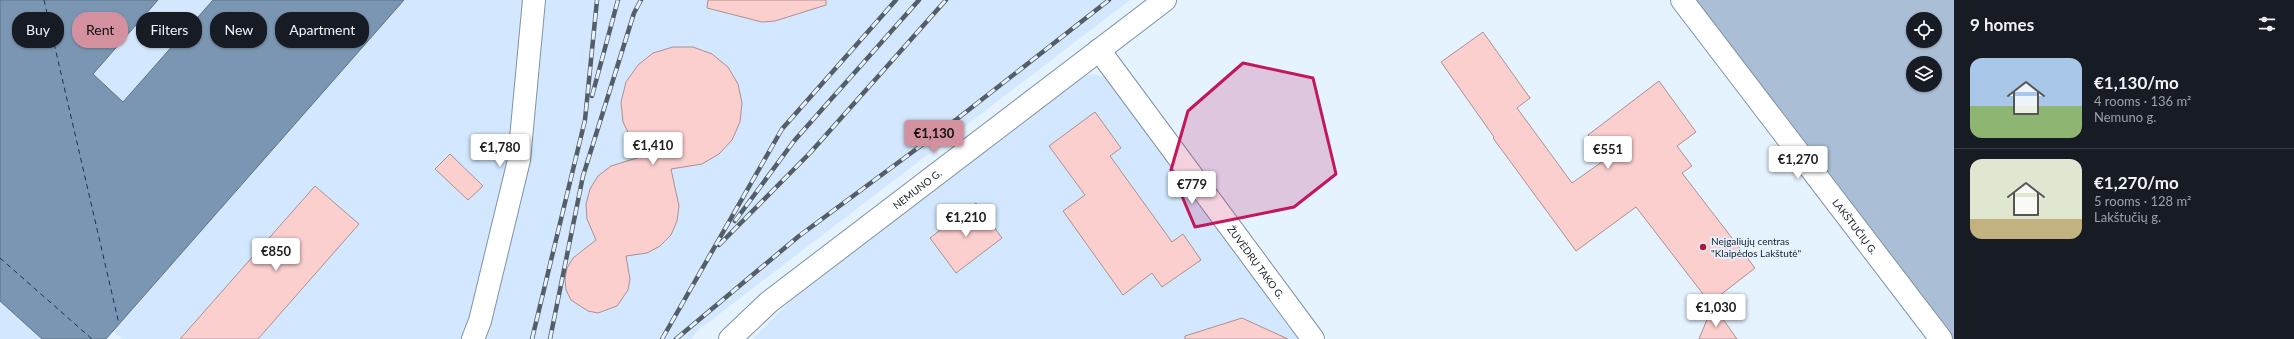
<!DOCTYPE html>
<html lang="en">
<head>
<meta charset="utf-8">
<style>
	:root { --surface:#171b24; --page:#20242c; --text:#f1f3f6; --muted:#9ea1a6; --line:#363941; --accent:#d391a0 }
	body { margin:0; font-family:Lato,sans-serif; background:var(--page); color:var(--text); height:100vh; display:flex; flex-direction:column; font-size:15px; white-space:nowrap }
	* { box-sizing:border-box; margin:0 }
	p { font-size:13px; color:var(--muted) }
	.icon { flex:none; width:22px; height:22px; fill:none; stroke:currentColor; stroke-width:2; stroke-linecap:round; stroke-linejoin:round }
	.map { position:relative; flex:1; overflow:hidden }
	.panel { display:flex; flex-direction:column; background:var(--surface); width:340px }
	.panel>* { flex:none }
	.guide { position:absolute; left:12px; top:12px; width:380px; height:36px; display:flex; gap:8px }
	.tools { position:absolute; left:1906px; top:12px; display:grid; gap:8px }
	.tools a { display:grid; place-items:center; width:36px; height:36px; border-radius:50%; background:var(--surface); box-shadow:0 1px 3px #0004; font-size:20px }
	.price { position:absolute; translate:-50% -34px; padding:0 9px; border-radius:4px; background:#fff; color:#222; font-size:13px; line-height:26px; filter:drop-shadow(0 1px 2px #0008) }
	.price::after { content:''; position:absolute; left:50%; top:24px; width:12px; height:9px; margin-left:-6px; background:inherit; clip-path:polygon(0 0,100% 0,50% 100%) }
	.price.active { background:var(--accent); color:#111 }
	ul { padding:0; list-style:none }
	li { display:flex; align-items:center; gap:12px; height:100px; padding:0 16px }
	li+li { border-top:1px solid var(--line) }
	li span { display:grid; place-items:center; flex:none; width:112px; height:80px; border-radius:12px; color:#555 }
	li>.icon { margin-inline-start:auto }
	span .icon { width:48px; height:48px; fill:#fffc; stroke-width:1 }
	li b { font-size:17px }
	h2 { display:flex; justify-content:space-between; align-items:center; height:48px; padding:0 16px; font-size:17px }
	.pill { padding:0 14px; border-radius:16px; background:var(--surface); box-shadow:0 1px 3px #0004; font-size:14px; line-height:36px }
	.pill.active { background:var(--accent); color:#111 }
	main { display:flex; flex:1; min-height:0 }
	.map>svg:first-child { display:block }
	.built { fill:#d3e8fe }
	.green { fill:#aabfd5; fill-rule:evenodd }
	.water { fill:#7b96b2; stroke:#5d7288 }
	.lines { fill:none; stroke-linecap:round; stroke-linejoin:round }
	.ferry { stroke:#0a395e; stroke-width:1; stroke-dasharray:5 4; stroke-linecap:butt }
	.building { fill:#fccfcf; stroke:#ad8f8f }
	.street-casing { stroke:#7e92a5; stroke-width:24 }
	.street { stroke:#fff; stroke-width:22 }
	.rail-casing { stroke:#555e67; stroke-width:4.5 }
	.rail { stroke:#e5f2ff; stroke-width:3; stroke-dasharray:9; stroke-linecap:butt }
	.marked { fill:#c2185b; fill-opacity:0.2; stroke:#c2185b; stroke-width:3; stroke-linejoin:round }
	.poi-dot { fill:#ae1937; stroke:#e5f2ff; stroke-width:1.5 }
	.labels { text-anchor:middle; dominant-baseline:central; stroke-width:3.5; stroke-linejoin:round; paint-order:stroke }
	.street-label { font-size:10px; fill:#171f26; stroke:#e5f2ff }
	.poi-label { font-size:10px; fill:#171f26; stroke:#e5f2ff; text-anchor:start }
</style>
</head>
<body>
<main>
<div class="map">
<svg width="1954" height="339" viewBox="0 0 1954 339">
	<rect width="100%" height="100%" fill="#e5f2ff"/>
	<path class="built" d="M158 0H213L123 102 93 74Z
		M404 0H1130L697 331 691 339H122L113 331 119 324Z
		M1093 74 1106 78 1300 339H753L801 290 1079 77Z
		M0 301 42 339H0Z"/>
	<path class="green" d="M1696 0H1954V339H1953ZM1913 19H1935V41H1913ZM1913 63H1935V85H1913Z"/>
	<path class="water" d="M0 0H158L93 74 123 102 213 0H404L106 339H42L0 301Z"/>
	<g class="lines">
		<path class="ferry" d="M44 0 119 324
			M0 258 92 339"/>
	</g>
	<path class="building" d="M708 0H826V5L775 21 762 22 707 8Z
		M1483 32 1530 98 1517 108 1572 183 1606 159 1588 135 1659 81 1696 132 1677 146 1692 166 1682 173 1755 268 1710 303 1636 207 1576 251 1493 138 1494 137 1441 62Z
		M673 47H693L712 54 728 67 738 84 742 103 740 122 732 140 719 154 702 164 671 169 679 206 677 221 671 235 660 246 647 253 626 256 630 279 628 290 617 306 598 313 588 311 571 300 566 290 565 279 567 268 573 258 596 240 587 219 586 204 590 189 598 176 611 166 640 157 623 122 621 102 626 82 638 65 653 53Z
		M1095 112 1121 148 1110 156 1172 242 1183 234 1201 260 1162 287 1152 273 1123 295 1063 211 1085 195 1049 146Z
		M450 154 483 186 468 200 435 169Z
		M315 186 359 224 258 339H180Z
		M976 203 1002 238 956 273 930 238Z
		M1713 305 1737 339H1699Z
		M1242 318 1288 339H1185V336Z"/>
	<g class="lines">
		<g class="street-casing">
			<g id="street">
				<path id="s1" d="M1682 0 1941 339"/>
				<path id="s2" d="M1099 50 1313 339"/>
				<path d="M473 339 480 321 519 160 534 0"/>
				<path id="s3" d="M730 339 769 302 1165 0"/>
			</g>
		</g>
		<use href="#street" class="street"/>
		<g class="rail-casing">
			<path id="rail" d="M592 96 618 0
				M735 221 794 141 919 0
				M719 245 810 153 946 0
				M532 339 585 120 597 0
				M550 339 583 176 634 13 641 0
				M662 339 782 129 896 0
				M676 339 799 236 957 119 1109 0"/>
		</g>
		<use href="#rail" class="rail"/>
	</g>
	<path class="marked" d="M1243 63 1313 78 1336 174 1294 207 1195 227 1171 170 1188 111Z"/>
	<circle class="poi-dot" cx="1703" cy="247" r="4"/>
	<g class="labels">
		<g class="street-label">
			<text stroke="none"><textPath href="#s3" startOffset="240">NEMUNO G.</textPath></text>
			<text stroke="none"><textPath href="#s1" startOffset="285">LAKŠTUČIŲ G.</textPath></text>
			<text stroke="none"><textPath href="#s2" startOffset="264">ŽUVĖDRŲ TAKO G.</textPath></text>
		</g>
		<g class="poi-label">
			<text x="1711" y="241">Neįgaliųjų centras<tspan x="1711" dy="12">"Klaipėdos Lakštutė"</tspan></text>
		</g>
	</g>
</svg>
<div class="tools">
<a><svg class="icon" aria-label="locate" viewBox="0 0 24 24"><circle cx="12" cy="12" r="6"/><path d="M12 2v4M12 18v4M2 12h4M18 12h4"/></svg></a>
<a><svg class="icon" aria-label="layers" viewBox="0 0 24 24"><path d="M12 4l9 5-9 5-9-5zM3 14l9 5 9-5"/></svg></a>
</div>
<b class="price active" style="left:934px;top:154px">€1,130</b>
<b class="price" style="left:653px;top:166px">€1,410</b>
<b class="price" style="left:500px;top:168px">€1,780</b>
<b class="price" style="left:1608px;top:170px">€551</b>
<b class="price" style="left:1798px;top:180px">€1,270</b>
<b class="price" style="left:1192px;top:205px">€779</b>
<b class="price" style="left:966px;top:238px">€1,210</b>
<b class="price" style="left:276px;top:272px">€850</b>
<b class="price" style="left:1716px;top:328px">€1,030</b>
<div class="guide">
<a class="pill">Buy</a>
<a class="pill active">Rent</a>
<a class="pill">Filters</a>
<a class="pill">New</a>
<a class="pill">Apartment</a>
</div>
</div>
<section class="panel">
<h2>9 homes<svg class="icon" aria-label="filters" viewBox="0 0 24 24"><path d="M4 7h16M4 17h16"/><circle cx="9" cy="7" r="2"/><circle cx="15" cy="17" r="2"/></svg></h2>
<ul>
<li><span style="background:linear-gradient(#a9c7e8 60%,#8fb573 0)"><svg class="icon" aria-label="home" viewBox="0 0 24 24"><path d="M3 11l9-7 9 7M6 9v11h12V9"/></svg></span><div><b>€1,130/mo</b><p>4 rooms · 136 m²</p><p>Nemuno g.</p></div></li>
<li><span style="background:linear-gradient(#dfe7d0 75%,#c2b280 0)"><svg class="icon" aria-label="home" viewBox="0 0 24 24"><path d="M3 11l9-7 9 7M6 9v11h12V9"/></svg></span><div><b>€1,270/mo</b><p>5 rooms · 128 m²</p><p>Lakštučių g.</p></div></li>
</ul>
</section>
</main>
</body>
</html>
